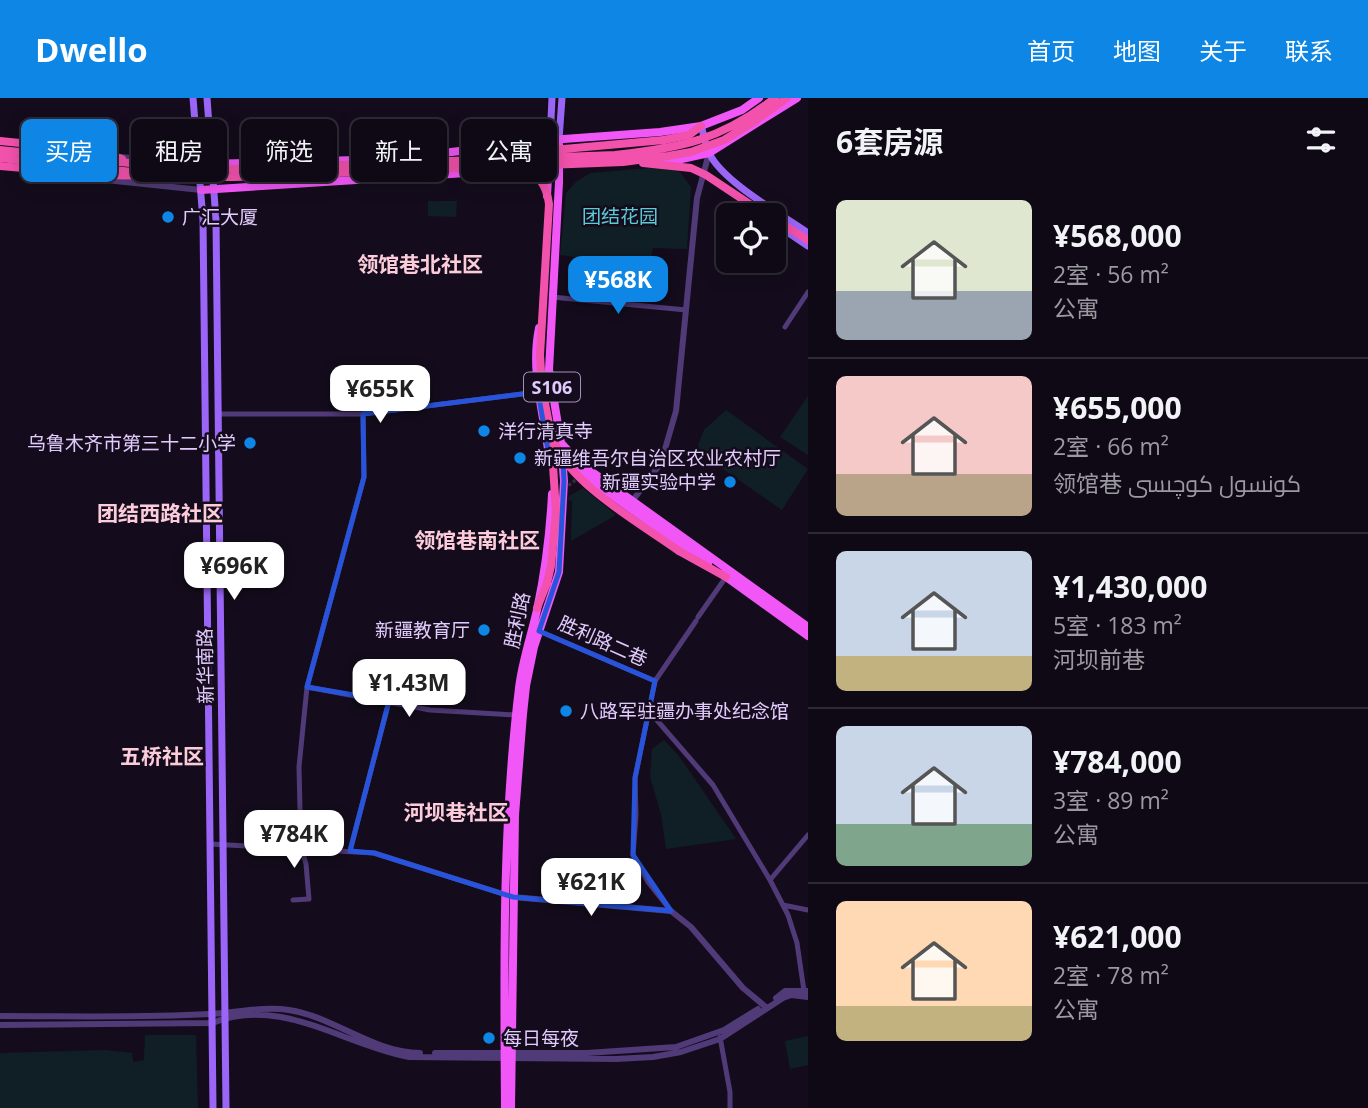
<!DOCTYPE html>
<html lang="zh">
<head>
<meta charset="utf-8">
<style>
	:root { --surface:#0f0915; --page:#1d1722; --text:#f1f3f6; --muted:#9b9aa0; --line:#2f2a34; --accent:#0d86e5 }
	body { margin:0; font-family:"Open Sans",Cairo,"Noto Sans SC",sans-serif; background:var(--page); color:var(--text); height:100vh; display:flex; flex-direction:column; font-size:26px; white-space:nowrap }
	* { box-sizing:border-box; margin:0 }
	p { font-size:23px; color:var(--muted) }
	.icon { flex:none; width:38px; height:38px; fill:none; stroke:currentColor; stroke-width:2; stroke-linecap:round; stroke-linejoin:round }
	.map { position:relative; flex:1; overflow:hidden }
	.panel { display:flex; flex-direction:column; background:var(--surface); width:560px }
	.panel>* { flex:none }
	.hud { position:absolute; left:21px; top:21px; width:665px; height:63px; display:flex; gap:14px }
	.fabs { position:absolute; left:716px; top:105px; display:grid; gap:14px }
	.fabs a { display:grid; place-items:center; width:70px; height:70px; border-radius:10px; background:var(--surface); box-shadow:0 4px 18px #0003,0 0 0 2px var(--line); font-size:35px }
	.price { position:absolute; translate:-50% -60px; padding:0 16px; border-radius:14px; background:#fff; color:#222; font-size:23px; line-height:46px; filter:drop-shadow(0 2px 4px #0008) }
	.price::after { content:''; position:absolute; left:50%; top:42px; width:21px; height:16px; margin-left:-10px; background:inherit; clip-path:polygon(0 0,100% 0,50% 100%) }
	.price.active { background:var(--accent); color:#fff }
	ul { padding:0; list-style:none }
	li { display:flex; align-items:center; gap:21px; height:175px; padding:0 28px }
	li+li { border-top:2px solid var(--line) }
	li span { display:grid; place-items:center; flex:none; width:196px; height:140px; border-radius:10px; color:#555 }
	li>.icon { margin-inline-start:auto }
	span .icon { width:84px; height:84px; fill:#fffc; stroke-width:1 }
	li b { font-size:30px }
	h2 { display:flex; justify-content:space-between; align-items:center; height:84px; padding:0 28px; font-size:30px }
	.pill { padding:0 24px; border-radius:10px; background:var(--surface); box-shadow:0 4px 18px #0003,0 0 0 2px var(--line); font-size:24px; line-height:63px }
	.pill.active { background:var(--accent); color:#fff }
	header { display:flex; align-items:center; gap:42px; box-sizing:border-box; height:98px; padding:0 35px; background:var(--accent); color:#fff }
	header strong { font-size:33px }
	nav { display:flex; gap:38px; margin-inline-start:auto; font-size:24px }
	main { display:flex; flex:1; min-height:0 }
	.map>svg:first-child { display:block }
	.green { fill:#101f25 }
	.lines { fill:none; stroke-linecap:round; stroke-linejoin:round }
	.pedestrian-tunnel { stroke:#33283e; stroke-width:3.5; stroke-dasharray:3.5 2; stroke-linecap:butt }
	.minor { stroke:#513a78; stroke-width:5 }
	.tertiary { stroke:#513a78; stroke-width:6 }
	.secondary { stroke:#9b66f7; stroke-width:7 }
	.primary { stroke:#f057f6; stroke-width:8 }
	.trunk { stroke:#f252ac; stroke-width:8 }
	.trunk-bridge { stroke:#f252ac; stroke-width:8 }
	.marked { fill:none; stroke:#2754da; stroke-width:5; stroke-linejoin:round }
	.poi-dot { fill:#0d86e5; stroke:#140c1c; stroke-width:2.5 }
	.labels { text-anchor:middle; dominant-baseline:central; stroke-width:5; stroke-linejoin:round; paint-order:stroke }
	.shield { fill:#140c1c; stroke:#a491b9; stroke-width:2 }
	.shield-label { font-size:18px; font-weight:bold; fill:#e1cafc }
	.park-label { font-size:19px; fill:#5bcbd7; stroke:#140c1c }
	.poi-label { font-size:19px; fill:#e1cafc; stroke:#140c1c; text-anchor:start }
	.street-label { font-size:19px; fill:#e1cafc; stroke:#140c1c }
	.neighbourhood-label { font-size:21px; font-weight:bold; fill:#fcccda; stroke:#140c1c }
</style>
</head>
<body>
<header>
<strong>Dwello</strong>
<nav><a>首页</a><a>地图</a><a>关于</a><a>联系</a></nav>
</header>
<main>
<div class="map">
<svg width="808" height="1010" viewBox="0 0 808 1010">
	<rect width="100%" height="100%" fill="#140c1c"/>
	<path class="green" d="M661 69 680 74 691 89 687 151 653 150 649 169 560 157 566 95 576 84 590 75Z
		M428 103H457L456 119 428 118Z
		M808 298V357L780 339Z
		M726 312 808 371 782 412 700 355 698 347 704 332Z
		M583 390 616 417 571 443 572 403 568 402 569 398Z
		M664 642 679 658 736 741 666 751 661 716 650 679 652 651Z
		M145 937H196L198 1010H0V955L106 952 132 955 133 964 144 962Z
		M808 938V967L790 971 785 943Z"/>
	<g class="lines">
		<path class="pedestrian-tunnel" d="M564 391 578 380"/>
		<path class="minor" d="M552 199 686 212
			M785 229 808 194
			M218 316H363L538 294
			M698 519 726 479
			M539 533 655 583
			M307 589 430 612 516 617
			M649 613 713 687 770 782 788 817 797 845 804 893
			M210 746 374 755 507 797
			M350 753 389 603
			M770 782 808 737
			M293 802 309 801 306 766 301 749 300 712 299 669 307 589 364 379 363 316
			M783 807 808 812
			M671 813 648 784 633 757 636 717 635 680 655 583 696 523
			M720 939 730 994V1010"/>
		<path class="tertiary" d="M61 54 109 58
			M120 59 199 66
			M30 74 201 92
			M630 406 661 365 676 313 697 100 709 55
			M513 799 671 813 691 829 743 890 767 910
			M776 900 785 893H808
			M0 918C69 918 140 920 209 916 235 915 262 908 289 912 335 919 373 955 420 955
			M0 927 212 925C281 897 343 947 409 959L616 961 653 959 681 954 720 941 783 900 791 897 808 899
			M435 955H587L676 949 724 932 758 911"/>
		<path class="secondary" d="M193 0 203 122 213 1010
			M207 0 216 122 226 1010
			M701 28C704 36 705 47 709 55 723 84 781 116 808 135
			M559 41 562 0
			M550 42 552 0
			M774 125 808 148"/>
		<path class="primary" d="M656 63 677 62 709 55 797 0
			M204 66 394 61 550 42 660 34 701 28 742 12 759 0
			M201 92 528 71
			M547 98 550 42
			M539 230C530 274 544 315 549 359
			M561 345 581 366 808 529
			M574 370 708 466
			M722 476 808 538
			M505 1010C504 870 502 729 519 590 522 564 531 538 537 512 545 474 550 435 552 396
			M511 1010 515 717 523 616 526 588 534 549 559 474 564 383 561 345 549 272 559 84V41"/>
		<path class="trunk" d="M664 42 689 37 701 28
			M0 68 104 77 150 78
			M774 121 808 142
			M679 453 726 479
			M537 510 547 485"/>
		<path class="trunk-bridge" d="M0 43 100 53 122 61
			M0 52 170 69 233 71 615 57C681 50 721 42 775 0
			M496 57 664 42
			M0 60 180 79H234L623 64 668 58 691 54 724 42 752 25 787 0
			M643 65 691 70 706 77 763 115
			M521 70C539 75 547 89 549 106L540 257 542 290 551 336 556 414 551 468 547 485
			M555 345C571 387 643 427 679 453"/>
	</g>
	<path class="marked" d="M538 294 548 352 563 363 564 383 559 474 539 533 655 583 635 680 633 757 671 813 513 799 374 755 350 753 389 603 307 589 364 379 363 316Z"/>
	<g class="poi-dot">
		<circle cx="168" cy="119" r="7"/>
		<circle cx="484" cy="333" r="7"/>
		<circle cx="250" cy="345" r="7"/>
		<circle cx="520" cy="360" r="7"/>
		<circle cx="730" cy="384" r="7"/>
		<circle cx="484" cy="532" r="7"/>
		<circle cx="566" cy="613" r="7"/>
		<circle cx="489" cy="940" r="7"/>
	</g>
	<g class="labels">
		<rect class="shield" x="524" y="274.5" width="56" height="29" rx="5"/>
		<g class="shield-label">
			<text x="552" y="289">S106</text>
		</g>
		<g class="park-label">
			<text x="620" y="118">团结花园</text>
		</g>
		<g class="poi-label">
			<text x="182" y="119">广汇大厦</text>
			<text x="498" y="333">洋行清真寺</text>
			<text x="236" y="345" text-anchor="end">乌鲁木齐市第三十二小学</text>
			<text x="534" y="360">新疆维吾尔自治区农业农村厅</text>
			<text x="716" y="384" text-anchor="end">新疆实验中学</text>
			<text x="470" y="532" text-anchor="end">新疆教育厅</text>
			<text x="580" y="613">八路军驻疆办事处纪念馆</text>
			<text x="503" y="940">每日每夜</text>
		</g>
		<g class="street-label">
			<text transform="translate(517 522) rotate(-78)">胜利路</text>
			<text transform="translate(603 543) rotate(24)">胜利路二巷</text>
			<text transform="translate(205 568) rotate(-91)">新华南路</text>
		</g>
		<g class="neighbourhood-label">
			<text x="420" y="166">领馆巷北社区</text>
			<text x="160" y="415">团结西路社区</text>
			<text x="477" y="442">领馆巷南社区</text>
			<text x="162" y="658">五桥社区</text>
			<text x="456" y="714">河坝巷社区</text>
		</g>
	</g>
</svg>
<div class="fabs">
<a><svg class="icon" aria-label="locate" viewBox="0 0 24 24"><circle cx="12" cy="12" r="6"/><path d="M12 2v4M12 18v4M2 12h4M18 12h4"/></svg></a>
</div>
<b class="price active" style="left:618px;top:218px">¥568K</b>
<b class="price" style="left:380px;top:327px">¥655K</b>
<b class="price" style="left:234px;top:504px">¥696K</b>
<b class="price" style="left:409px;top:621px">¥1.43M</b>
<b class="price" style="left:294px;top:772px">¥784K</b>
<b class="price" style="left:591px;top:820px">¥621K</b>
<div class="hud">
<a class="pill active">买房</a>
<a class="pill">租房</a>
<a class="pill">筛选</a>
<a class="pill">新上</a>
<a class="pill">公寓</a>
</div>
</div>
<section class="panel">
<h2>6套房源<svg class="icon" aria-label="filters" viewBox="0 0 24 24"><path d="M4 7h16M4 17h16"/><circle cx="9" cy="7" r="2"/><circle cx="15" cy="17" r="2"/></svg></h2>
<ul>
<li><span style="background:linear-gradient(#dfe7d0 65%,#9aa5b1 0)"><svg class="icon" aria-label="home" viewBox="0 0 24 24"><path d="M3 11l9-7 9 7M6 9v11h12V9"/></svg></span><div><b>¥568,000</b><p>2室 · 56 m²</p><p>公寓</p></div></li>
<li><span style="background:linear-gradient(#f6c9c9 70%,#b9a48a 0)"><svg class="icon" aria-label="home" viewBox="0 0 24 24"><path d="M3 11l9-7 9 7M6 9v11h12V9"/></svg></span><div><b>¥655,000</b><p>2室 · 66 m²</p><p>领馆巷 كونسول كوچىسى</p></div></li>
<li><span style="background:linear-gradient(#c9d6e8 75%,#c2b280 0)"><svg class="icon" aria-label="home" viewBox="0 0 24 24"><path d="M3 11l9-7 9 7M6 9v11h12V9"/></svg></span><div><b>¥1,430,000</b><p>5室 · 183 m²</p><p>河坝前巷</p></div></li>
<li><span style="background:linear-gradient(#c9d6e8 70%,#7fa58c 0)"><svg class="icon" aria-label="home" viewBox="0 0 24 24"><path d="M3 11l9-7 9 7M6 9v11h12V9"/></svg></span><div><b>¥784,000</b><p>3室 · 89 m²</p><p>公寓</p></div></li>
<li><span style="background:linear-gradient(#ffd9b3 75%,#c2b280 0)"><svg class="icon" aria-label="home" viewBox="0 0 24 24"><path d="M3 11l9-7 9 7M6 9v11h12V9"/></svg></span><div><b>¥621,000</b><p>2室 · 78 m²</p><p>公寓</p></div></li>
</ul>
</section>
</main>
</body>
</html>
